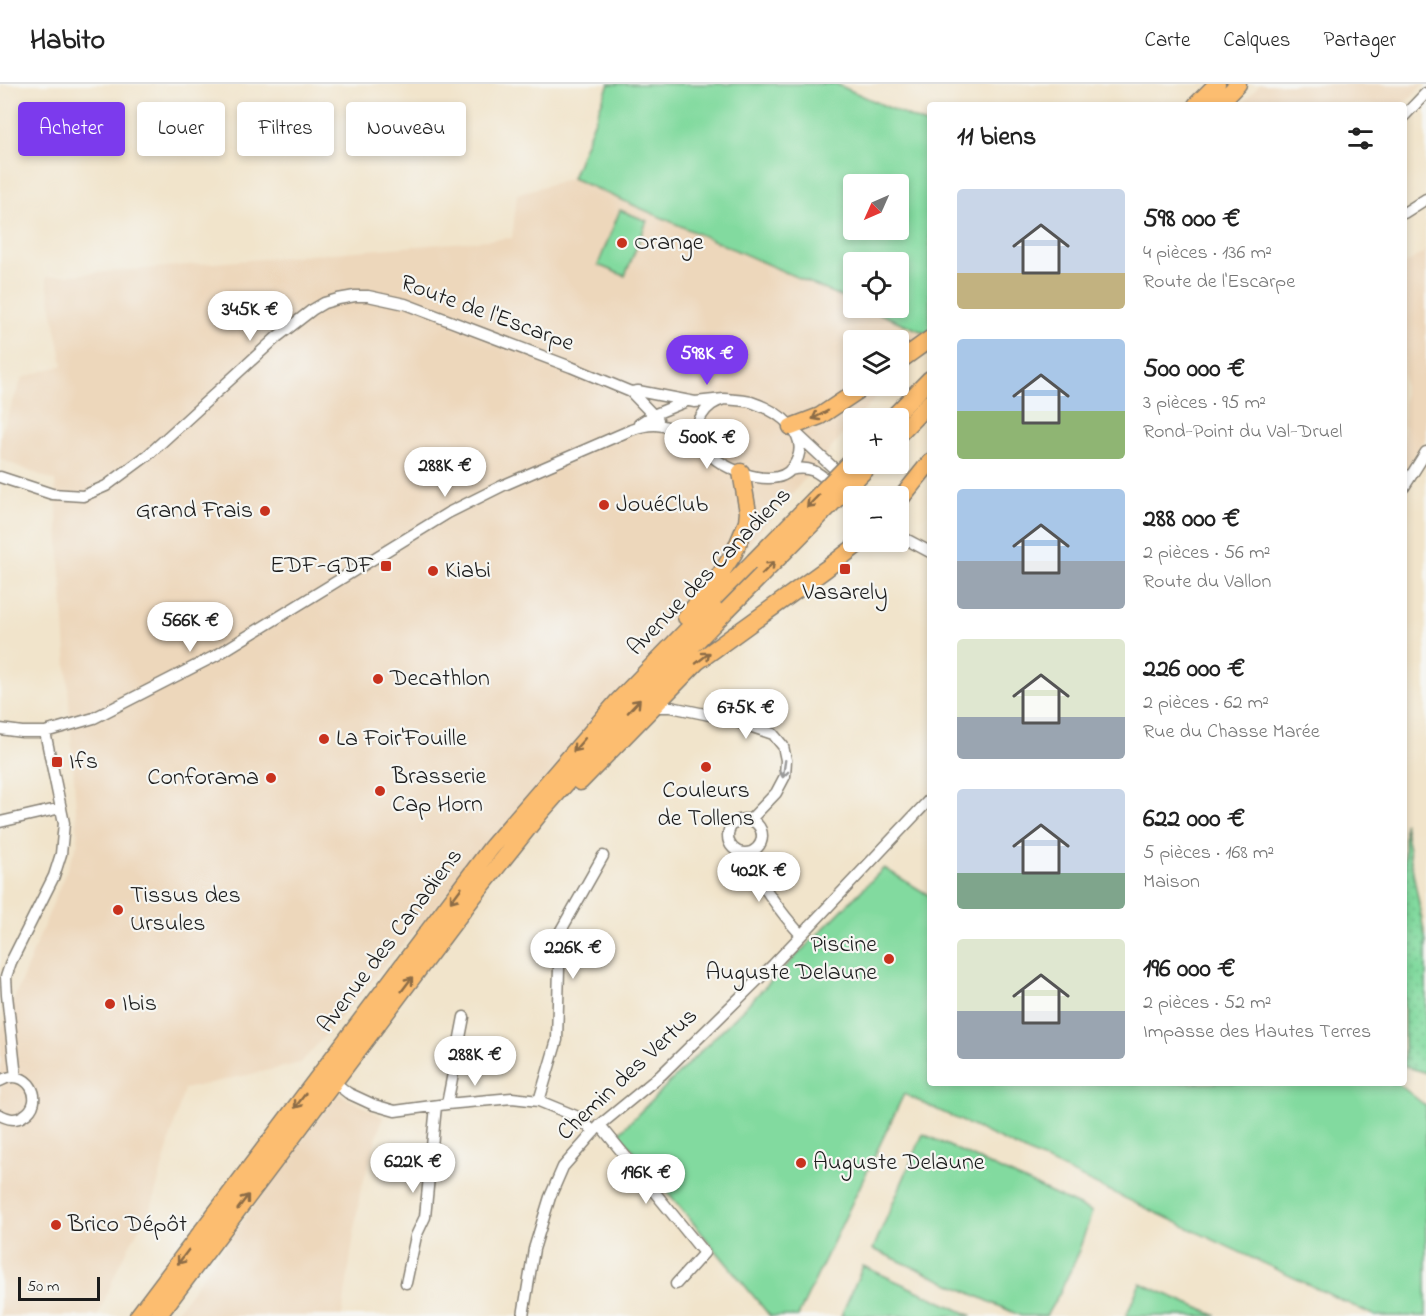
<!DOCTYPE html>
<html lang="fr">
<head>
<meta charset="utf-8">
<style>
	:root { --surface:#fff; --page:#f6f6f6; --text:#222; --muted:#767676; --line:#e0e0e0; --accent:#7c3aed }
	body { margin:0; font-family:"Indie Flower",sans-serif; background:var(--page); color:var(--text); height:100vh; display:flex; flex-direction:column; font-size:22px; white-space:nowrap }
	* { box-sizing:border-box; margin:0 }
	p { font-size:20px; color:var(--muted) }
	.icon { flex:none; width:33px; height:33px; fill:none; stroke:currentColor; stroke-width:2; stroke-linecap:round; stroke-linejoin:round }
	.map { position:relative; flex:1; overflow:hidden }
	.side { position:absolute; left:927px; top:18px; width:480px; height:984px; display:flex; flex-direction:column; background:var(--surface); border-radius:6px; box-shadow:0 3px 9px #0003 }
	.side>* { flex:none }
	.guide { position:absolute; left:18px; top:18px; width:570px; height:54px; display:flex; gap:12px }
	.needle { width:39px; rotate:225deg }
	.buttons { position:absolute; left:843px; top:90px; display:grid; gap:12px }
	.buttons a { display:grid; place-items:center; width:66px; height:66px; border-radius:6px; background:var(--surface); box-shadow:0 3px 9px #0003; font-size:30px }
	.scale { position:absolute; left:18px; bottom:15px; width:82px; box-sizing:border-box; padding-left:6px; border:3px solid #1c1c1c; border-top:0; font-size:16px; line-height:21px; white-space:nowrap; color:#1c1c1c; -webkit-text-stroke:4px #f6f6f2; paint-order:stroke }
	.price { position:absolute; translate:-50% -51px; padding:0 14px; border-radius:21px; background:#fff; color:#222; font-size:20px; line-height:39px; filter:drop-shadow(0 2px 3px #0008) }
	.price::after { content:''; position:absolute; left:50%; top:36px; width:18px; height:14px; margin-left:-9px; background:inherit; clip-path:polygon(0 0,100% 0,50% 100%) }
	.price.current { background:var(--accent); color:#fff }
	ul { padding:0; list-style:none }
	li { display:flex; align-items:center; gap:18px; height:150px; padding:0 30px }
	li span { display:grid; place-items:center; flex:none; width:168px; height:120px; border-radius:6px; color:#555 }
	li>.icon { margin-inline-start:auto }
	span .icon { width:72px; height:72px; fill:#fffc; stroke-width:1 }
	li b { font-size:26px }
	h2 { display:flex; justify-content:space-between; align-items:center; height:72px; padding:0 30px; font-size:26px }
	.chip { padding:0 21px; border-radius:6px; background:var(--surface); box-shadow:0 3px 9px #0003; font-size:21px; line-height:54px }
	.chip.current { background:var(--accent); color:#fff }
	header { display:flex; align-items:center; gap:36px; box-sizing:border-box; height:84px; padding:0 30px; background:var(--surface); border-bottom:2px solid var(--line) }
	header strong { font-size:28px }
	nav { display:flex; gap:33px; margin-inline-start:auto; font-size:21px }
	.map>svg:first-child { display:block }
	.built { fill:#edd7bb }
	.green { fill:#82da9f; stroke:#4f7b5e; stroke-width:1.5; fill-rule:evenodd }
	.park { fill:url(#park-dots); stroke:#4f7b5e; stroke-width:1.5 }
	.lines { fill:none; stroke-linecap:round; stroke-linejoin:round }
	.minor-casing { stroke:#868074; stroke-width:13 }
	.primary-casing { stroke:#868074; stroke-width:19 }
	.minor { stroke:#fff; stroke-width:10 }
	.primary { stroke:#fcbd6f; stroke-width:16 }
	.primary-bridge-casing { stroke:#868074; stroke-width:19; stroke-linecap:butt }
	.primary-bridge { stroke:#fcbd6f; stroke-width:16 }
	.oneway { stroke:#8c6c46 }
	.oneway2 { stroke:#999 }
	.poi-dot { fill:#c8321e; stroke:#f6f6f2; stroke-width:2 }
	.labels { text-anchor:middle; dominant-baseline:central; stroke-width:4.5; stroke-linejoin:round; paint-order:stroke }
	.poi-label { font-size:24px; fill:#1c1c1c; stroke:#f6f6f2; text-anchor:start }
	.street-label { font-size:24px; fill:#1c1c1c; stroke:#f6f6f2 }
</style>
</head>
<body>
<header>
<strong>Habito</strong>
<nav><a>Carte</a><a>Calques</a><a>Partager</a></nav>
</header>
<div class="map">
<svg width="1426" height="1232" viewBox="0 0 1426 1232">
	<defs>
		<pattern id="park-dots" width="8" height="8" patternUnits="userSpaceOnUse" patternTransform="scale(1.5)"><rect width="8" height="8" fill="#82da9f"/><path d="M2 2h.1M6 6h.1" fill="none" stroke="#70ba88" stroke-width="1.8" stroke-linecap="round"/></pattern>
	</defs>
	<rect width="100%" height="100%" fill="#f6f6f2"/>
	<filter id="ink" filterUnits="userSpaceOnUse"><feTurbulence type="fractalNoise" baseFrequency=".0167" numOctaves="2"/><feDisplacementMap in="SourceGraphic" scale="12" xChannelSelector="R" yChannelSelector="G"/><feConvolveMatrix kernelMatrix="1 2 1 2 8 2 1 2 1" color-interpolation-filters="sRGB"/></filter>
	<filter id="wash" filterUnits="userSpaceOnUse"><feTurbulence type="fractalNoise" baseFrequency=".008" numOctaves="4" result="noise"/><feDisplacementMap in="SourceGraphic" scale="24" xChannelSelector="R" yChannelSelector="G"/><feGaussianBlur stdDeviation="1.35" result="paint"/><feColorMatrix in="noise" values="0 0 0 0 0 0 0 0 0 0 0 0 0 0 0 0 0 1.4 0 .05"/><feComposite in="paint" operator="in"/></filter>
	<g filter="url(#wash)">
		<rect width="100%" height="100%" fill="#f1e4cb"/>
		<path class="built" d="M1260 0H1424L1402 21H1241Z
			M572 94 853 218 854 224H866L930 251 899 287 898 256H854V302H886L858 334H854L853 339 301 979 184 1005 152 1121 120 1179 98 1232H0V949L78 758 55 397 0 375V352L22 294 63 281 46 193 512 154 517 110Z
			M1426 167V353L1404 388V181Z
			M337 1009 383 1033 360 1109 342 1232H173Z"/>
		<path class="green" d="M609 0H836L930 42V251L866 224H898V178H854L853 218 572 94ZM854 100H898V146H854Z
			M620 126 647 137 625 192 598 181Z
			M884 784 930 812V999H1397L1426 1022V1232H1375L904 1010 798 1232H770L619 1049Z
			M923 1050 1092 1128 1076 1175 1059 1210 1046 1232H1021L873 1165Z
			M863 1182 972 1232H841Z
			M1140 1199 1217 1232H1126Z"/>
		<path class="park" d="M1404 739 1426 858V989L1404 982Z"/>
	</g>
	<g filter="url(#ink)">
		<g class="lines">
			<g class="minor-casing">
				<path id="minor" d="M1404 32 1426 9
					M1404 129 1426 115
					M631 308 658 336
					M724 315C733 316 742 316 751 318 778 327 815 351 793 383 788 390 779 394 769 394 742 395 680 367 702 331 708 322 714 318 724 315Z
					M639 340 653 331 687 317
					M797 350 856 405 858 412
					M790 386C812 381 819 389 835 403
					M0 393 52 410 83 412 106 402 148 371 277 253 312 226 324 219 338 215 355 212H368L405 220 571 283 631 308 638 307 695 318 724 315
					M1404 403 1426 368
					M898 451 930 468
					M653 623H671L729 635 773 650 783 662 786 676 785 692 776 709 751 735
					M0 645 22 648H45L94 634 217 571 448 429 504 401 631 346C660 335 670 345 697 352
					M728 752a17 17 0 1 1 34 0a17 17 0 1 1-34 0Z
					M0 738 61 724
					M746 769C756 795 782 830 801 851
					M16 993 7 911 6 893 11 878 54 792 61 770 64 739 45 648
					M0 997C27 981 48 1018 23 1032 15 1037 8 1035 0 1031
					M334 998 348 1009 374 1021 395 1027 447 1020 512 1014 539 1017 578 1033 594 1048
					M539 1017 557 956 560 848 603 772
					M447 1020 464 933
					M600 1041 704 1169 676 1200
					M406 1199 416 1152 425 1133 436 1022
					M523 1232 534 1165 550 1113 563 1083 600 1041 661 991 773 881 930 715"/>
			</g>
			<g class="primary-casing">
				<path id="primary" d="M1196 21 1217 0
					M1218 21 1238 0
					M898 278 930 255
					M892 334 930 295
					M791 343 820 332 865 302
					M898 351 930 318
					M898 418 930 378
					M686 533 717 495 734 469 747 438 748 428 741 388
					M580 698 697 578 826 485 861 458
					M138 1232 491 764 618 617 754 477
					M158 1232 473 813 540 729 639 617 727 526"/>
			</g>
			<use href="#minor" class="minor"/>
			<use href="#primary" class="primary"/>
			<g class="primary-bridge-casing">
				<path id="primary-bridge" d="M754 477 854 375
					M727 526 871 380"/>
			</g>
			<use href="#primary-bridge" class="primary-bridge"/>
		</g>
		<defs><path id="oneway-shaft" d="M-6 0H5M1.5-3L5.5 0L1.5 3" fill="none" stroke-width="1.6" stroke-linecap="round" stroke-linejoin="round" transform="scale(1.5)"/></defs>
		<g class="oneway">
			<use href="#oneway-shaft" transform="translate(820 331) rotate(152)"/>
			<use href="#oneway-shaft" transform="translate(813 417) rotate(134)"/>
			<use href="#oneway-shaft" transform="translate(768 484) rotate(-45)"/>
			<use href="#oneway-shaft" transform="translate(703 574) rotate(-38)"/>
			<use href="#oneway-shaft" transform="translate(634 622) rotate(-47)"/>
			<use href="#oneway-shaft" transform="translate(579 661) rotate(131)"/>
			<use href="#oneway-shaft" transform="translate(456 811) rotate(127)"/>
			<use href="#oneway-shaft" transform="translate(407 900) rotate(-53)"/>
			<use href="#oneway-shaft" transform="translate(300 1017) rotate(127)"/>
			<use href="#oneway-shaft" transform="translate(243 1118) rotate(-53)"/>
			<use href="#oneway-shaft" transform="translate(183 1173) rotate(127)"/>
		</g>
		<use class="oneway2" href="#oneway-shaft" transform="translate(784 685) rotate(98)"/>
	</g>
	<g class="poi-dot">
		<circle cx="622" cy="159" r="6"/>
		<circle cx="604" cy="421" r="6"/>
		<circle cx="265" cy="427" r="6"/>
		<rect x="380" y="476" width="12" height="12" rx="3"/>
		<rect x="839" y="479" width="12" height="12" rx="3"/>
		<circle cx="433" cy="487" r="6"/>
		<circle cx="378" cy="595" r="6"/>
		<circle cx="324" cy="655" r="6"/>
		<rect x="51" y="672" width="12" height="12" rx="3"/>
		<circle cx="706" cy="683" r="6"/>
		<circle cx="271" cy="694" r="6"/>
		<circle cx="380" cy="707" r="6"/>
		<circle cx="118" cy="826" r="6"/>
		<circle cx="889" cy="875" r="6"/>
		<circle cx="110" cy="920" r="6"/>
		<circle cx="801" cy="1079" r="6"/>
		<circle cx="56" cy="1141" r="6"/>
	</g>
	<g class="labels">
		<g class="poi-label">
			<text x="634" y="159">Orange</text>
			<text x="616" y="421">JouéClub</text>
			<text x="253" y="427" text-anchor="end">Grand Frais</text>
			<text x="374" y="482" text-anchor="end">EDF-GDF</text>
			<text x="445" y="487">Kiabi</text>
			<text x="845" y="509" text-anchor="middle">Vasarely</text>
			<text x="390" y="595">Decathlon</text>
			<text x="336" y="655">La Foir'Fouille</text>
			<text x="69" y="678">Ifs</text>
			<text x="392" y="693">Brasserie<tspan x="392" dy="28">Cap Horn</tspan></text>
			<text x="259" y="694" text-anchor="end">Conforama</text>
			<text x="706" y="707" text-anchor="middle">Couleurs<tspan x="706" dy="28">de Tollens</tspan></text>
			<text x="130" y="812">Tissus des<tspan x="130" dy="28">Ursules</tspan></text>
			<text x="877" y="861" text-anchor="end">Piscine<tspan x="877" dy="28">Auguste Delaune</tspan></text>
			<text x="122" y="920">Ibis</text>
			<text x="813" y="1079">Auguste Delaune</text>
			<text x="68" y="1141">Brico Dépôt</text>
		</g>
		<g class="street-label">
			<text transform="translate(487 230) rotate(20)">Route de l'Escarpe</text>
			<text transform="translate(710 488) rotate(-46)">Avenue des Canadiens</text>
			<text transform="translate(391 857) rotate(-53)">Avenue des Canadiens</text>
			<text transform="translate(628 991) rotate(-43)">Chemin des Vertus</text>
		</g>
	</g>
</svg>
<div class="buttons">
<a><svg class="needle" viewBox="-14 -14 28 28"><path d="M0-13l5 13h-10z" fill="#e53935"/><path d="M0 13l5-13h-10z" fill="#767676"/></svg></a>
<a><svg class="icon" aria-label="locate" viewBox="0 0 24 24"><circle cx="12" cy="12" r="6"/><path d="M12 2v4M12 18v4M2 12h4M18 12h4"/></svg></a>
<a><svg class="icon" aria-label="layers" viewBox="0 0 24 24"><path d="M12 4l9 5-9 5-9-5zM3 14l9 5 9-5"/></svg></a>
<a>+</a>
<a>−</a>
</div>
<div class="scale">50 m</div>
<b class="price" style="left:250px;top:258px">345K €</b>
<b class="price current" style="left:707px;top:302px">598K €</b>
<b class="price" style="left:707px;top:386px">500K €</b>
<b class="price" style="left:445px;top:414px">288K €</b>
<b class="price" style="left:190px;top:569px">566K €</b>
<b class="price" style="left:746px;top:656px">675K €</b>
<b class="price" style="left:759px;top:819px">402K €</b>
<b class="price" style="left:573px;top:896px">226K €</b>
<b class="price" style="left:475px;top:1003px">288K €</b>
<b class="price" style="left:413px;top:1110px">622K €</b>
<b class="price" style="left:646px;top:1121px">196K €</b>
<div class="guide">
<a class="chip current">Acheter</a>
<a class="chip">Louer</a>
<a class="chip">Filtres</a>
<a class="chip">Nouveau</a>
</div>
<section class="side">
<h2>11 biens<svg class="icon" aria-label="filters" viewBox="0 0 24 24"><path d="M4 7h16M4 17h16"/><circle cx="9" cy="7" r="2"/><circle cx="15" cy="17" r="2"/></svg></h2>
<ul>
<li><span style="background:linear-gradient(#c9d6e8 70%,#c2b280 0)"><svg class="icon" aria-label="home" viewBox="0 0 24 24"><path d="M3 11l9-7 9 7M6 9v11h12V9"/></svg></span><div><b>598 000 €</b><p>4 pièces · 136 m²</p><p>Route de l'Escarpe</p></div></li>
<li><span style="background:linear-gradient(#a9c7e8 60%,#8fb573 0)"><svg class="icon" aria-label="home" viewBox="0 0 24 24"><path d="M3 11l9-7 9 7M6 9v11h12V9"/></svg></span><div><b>500 000 €</b><p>3 pièces · 95 m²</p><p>Rond-Point du Val-Druel</p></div></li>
<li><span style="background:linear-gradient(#a9c7e8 60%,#9aa5b1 0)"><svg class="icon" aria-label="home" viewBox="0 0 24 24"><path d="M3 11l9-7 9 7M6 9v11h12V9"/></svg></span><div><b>288 000 €</b><p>2 pièces · 56 m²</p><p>Route du Vallon</p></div></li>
<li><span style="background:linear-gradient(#dfe7d0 65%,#9aa5b1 0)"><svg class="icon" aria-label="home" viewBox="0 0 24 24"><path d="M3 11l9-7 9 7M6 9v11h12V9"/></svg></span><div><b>226 000 €</b><p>2 pièces · 62 m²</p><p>Rue du Chasse Marée</p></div></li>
<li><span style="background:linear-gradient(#c9d6e8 70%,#7fa58c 0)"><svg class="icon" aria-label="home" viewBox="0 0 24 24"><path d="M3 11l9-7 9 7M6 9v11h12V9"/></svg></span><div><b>622 000 €</b><p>5 pièces · 168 m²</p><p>Maison</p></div></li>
<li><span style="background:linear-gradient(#dfe7d0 60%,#9aa5b1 0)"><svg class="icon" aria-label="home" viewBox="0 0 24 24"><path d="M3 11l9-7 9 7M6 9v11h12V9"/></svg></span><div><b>196 000 €</b><p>2 pièces · 52 m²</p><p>Impasse des Hautes Terres</p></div></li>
</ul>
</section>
</div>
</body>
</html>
